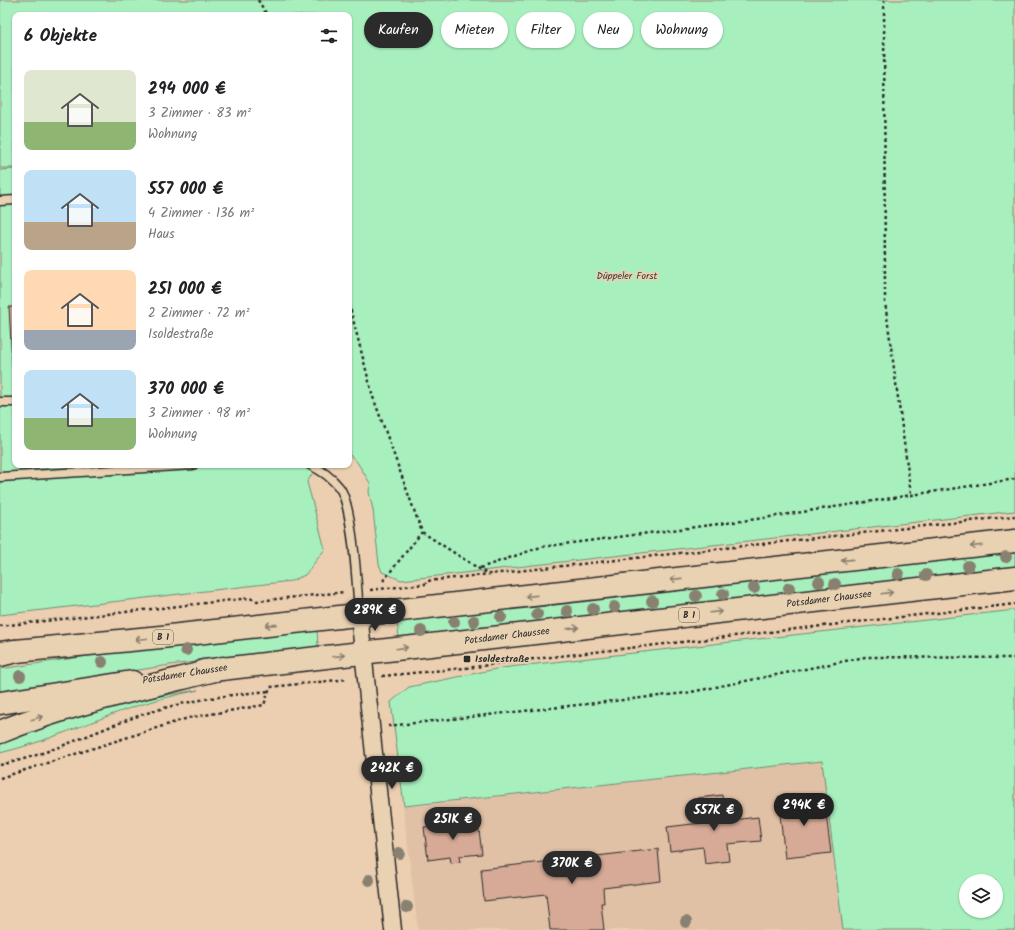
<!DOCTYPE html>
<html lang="de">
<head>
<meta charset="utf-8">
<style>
	:root { --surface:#fff; --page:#f2f2f2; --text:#202124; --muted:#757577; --accent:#2b2b2b }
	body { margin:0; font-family:Kalam,sans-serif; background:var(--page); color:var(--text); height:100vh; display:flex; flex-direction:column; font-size:15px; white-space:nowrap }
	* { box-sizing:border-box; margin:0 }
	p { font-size:13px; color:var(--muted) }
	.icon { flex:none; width:22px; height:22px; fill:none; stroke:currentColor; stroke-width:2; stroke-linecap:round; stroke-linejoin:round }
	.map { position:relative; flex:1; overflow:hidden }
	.side { position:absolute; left:12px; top:12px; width:340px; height:456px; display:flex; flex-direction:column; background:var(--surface); border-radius:8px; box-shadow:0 1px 3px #0004 }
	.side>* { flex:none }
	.hud { position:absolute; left:364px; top:12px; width:380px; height:36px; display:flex; gap:8px }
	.fabs { position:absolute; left:959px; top:874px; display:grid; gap:8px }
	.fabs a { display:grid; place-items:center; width:44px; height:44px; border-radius:50%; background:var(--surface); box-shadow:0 1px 3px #0004; font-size:20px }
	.price { position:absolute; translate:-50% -34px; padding:0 9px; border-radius:14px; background:var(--accent); color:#fff; font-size:13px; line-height:26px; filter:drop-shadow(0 1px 2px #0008) }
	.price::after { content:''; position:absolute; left:50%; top:24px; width:12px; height:9px; margin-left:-6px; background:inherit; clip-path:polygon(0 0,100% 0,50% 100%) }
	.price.selected { background:#222; color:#fff }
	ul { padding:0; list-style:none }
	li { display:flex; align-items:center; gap:12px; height:100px; padding:0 12px }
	li span { display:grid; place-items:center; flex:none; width:112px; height:80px; border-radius:8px; color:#555 }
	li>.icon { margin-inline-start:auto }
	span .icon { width:48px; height:48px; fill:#fffc; stroke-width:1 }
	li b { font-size:17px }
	h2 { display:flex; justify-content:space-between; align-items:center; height:48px; padding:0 12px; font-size:17px }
	.tag { padding:0 14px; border-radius:18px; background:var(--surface); box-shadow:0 1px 3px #0004; font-size:14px; line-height:36px }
	.tag.selected { background:var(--accent); color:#fff }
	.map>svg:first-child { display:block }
	.built { fill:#e1c1a6; fill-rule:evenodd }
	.green { fill:#a7f0be; stroke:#698e74; fill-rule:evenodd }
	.building { fill:#d6aa96; stroke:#2b2b2b }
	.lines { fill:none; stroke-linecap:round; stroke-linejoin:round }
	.lane-casing { stroke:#2b2b2b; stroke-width:11 }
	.street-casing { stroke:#2b2b2b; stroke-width:19 }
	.primary-casing { stroke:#2b2b2b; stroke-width:25 }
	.highway-casing { stroke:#2b2b2b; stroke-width:25 }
	.path { stroke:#2b2b2b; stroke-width:2.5; stroke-dasharray:3 3; stroke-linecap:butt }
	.lane { stroke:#e9d2b2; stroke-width:8 }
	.street { stroke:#e9d2b2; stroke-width:16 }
	.primary { stroke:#e9d2b2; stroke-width:22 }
	.highway { stroke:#e9d2b2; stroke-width:22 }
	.tree { fill:#88806f }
	.oneway { stroke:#8a7e6e }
	.poi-dot { fill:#2b2b2b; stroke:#e9d2b2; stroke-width:1.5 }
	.labels { text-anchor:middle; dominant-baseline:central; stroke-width:3.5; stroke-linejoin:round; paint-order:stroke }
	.shield { fill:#e9d2b2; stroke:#645d54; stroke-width:1 }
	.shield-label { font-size:9px; font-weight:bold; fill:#2b2b2b }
	.park-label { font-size:10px; fill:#373f3a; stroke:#e9d2b2 }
	.street-label { font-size:10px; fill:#2b2b2b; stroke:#e9d2b2 }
	.poi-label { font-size:10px; font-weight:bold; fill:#2b2b2b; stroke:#e9d2b2; text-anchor:start }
</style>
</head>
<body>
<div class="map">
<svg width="1015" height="930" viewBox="0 0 1015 930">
	<rect width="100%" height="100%" fill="#eccfb0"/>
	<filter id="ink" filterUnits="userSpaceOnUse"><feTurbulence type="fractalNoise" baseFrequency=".025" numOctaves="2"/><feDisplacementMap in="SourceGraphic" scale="8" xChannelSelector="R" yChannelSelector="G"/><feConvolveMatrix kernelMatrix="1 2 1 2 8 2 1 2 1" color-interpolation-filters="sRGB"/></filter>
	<g filter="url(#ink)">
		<path class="built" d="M1015 739V930H418L403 807ZM966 881H996V911H966Z"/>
		<path class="green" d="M0 0H1015V511L401 580 382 572 379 564 373 510 369 492 370 483 357 462 349 454V15H15V168H0Z
			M15 169V465H318L307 482 325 549 305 575 291 581 0 615V170Z
			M1015 551V569L399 638 397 621Z
			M1015 610V930H843L822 761 404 806 391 702 409 687 501 668ZM966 881H996V911H966Z
			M317 629 318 647 170 665 0 692V669L108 653Z
			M198 690C176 695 155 700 133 707 89 722 46 742 0 753V741L11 737 112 706 154 697Z"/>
		<path class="building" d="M9 307H15V380H13Z
			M722 795 725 821 758 817 761 841 727 844 729 861 705 864 703 847 670 851 667 827 701 823 698 798Z
			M794 795 795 799 797 800 824 798 831 853 785 858 778 797Z
			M478 822 482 854 459 856 460 862 451 863 450 857 428 860 424 827Z
			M658 849 661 881 603 888 604 903H601L604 930H550L546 894 484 901 481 869Z"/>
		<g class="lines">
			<g class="lane-casing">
				<path id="lane" d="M0 201 15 200
					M0 402H15
					M310 465C321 470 331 477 339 487 353 504 357 587 359 613
					M0 477 193 465"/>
			</g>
			<g class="street-casing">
				<path id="street" d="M359 614 393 930"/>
			</g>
			<g class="primary-casing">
				<path id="primary" d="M0 655 16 651 161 637 1015 541
					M204 671 1015 578
					M0 703 132 682"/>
			</g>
			<g class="highway-casing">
				<path id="highway" d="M0 653 16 651
					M0 732C71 703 148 687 223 668"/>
			</g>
			<path class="path" d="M258 0 267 15
				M884 0 885 302 911 494
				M349 304 373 397 422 532 487 574
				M480 568 541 547 757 519 1015 479
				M383 581 422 532
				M370 590 425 584 427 581 1015 516
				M0 626 250 598 257 601 345 592
				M382 676 475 667 507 662 1015 604
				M388 726 686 693 865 657 1015 658
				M0 765C48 755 95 731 141 715 183 701 225 695 270 691
				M0 778 188 718 264 705 270 687 348 679"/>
			<use href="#lane" class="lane"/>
			<use href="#street" class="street"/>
			<use href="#primary" class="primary"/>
			<use href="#highway" class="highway"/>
		</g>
		<g class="tree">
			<circle cx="1006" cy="557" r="6"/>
			<circle cx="968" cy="566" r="6"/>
			<circle cx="898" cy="574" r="6"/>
			<circle cx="926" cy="575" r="6"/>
			<circle cx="819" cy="582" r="6"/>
			<circle cx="835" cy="584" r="6"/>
			<circle cx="754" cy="588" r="6"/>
			<circle cx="789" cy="588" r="6"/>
			<circle cx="723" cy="594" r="6"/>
			<circle cx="696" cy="596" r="6"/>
			<circle cx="652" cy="601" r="6"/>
			<circle cx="614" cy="607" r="6"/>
			<circle cx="593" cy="609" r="6"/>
			<circle cx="567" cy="611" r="6"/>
			<circle cx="537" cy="614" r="6"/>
			<circle cx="501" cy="617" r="6"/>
			<circle cx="474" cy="621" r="6"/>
			<circle cx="454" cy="622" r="6"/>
			<circle cx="421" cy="631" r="6"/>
			<circle cx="186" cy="650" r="6"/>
			<circle cx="102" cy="662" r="6"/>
			<circle cx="20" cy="676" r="6"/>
			<circle cx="399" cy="853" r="6"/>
			<circle cx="369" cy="880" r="6"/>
			<circle cx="407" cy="907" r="6"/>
			<circle cx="686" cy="922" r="6"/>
		</g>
		<defs><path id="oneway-shaft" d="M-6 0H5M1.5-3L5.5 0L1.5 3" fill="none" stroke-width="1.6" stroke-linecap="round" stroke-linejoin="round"/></defs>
		<g class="oneway">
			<use href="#oneway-shaft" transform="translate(976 546) rotate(174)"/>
			<use href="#oneway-shaft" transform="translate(847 560) rotate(174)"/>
			<use href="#oneway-shaft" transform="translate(676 579) rotate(174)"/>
			<use href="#oneway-shaft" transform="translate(887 593) rotate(-7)"/>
			<use href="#oneway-shaft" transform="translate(531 596) rotate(174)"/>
			<use href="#oneway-shaft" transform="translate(716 612) rotate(-7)"/>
			<use href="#oneway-shaft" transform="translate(271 625) rotate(174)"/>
			<use href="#oneway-shaft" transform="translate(573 628) rotate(-7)"/>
			<use href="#oneway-shaft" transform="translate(141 639) rotate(175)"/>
			<use href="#oneway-shaft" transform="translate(402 648) rotate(-7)"/>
			<use href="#oneway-shaft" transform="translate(339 656) rotate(-6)"/>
			<use href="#oneway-shaft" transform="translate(37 718) rotate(-17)"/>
		</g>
	</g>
	<rect class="poi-dot" x="463" y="655" width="8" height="8" rx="2"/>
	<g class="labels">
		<g class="shield">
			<rect x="679" y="608" width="20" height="14" rx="3"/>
			<rect x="153" y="630" width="20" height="14" rx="3"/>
		</g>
		<g class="shield-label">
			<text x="689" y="615">B 1</text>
			<text x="163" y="637">B 1</text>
		</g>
		<g class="park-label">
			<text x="627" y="276">Düppeler Forst</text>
		</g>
		<g class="street-label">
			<text transform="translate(829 599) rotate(-7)">Potsdamer Chaussee</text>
			<text transform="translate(507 636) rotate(-7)">Potsdamer Chaussee</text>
			<text transform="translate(185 674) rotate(-9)">Potsdamer Chaussee</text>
		</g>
		<g class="poi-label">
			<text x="475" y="659">Isoldestraße</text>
		</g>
	</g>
</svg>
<div class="fabs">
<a><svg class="icon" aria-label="layers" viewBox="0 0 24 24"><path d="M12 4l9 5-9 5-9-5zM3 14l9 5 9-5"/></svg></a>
</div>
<b class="price" style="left:375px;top:632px">289K €</b>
<b class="price" style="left:392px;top:790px">242K €</b>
<b class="price selected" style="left:804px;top:827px">294K €</b>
<b class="price" style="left:714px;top:832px">557K €</b>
<b class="price" style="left:453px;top:841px">251K €</b>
<b class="price" style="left:572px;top:885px">370K €</b>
<div class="hud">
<a class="tag selected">Kaufen</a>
<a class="tag">Mieten</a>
<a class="tag">Filter</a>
<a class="tag">Neu</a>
<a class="tag">Wohnung</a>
</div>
<section class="side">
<h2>6 Objekte<svg class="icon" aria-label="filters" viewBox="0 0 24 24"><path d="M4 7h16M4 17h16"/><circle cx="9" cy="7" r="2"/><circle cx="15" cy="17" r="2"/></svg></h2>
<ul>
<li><span style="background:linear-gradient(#dfe7d0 65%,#8fb573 0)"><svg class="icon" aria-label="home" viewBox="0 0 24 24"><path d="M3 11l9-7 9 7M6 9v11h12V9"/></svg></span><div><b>294 000 €</b><p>3 Zimmer · 83 m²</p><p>Wohnung</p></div></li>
<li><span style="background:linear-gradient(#bfe0f5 65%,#b9a48a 0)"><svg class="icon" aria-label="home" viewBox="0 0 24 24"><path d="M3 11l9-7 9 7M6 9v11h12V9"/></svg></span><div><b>557 000 €</b><p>4 Zimmer · 136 m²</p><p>Haus</p></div></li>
<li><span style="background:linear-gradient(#ffd9b3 75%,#9aa5b1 0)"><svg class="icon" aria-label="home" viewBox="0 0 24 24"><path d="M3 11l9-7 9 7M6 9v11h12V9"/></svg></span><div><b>251 000 €</b><p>2 Zimmer · 72 m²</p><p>Isoldestraße</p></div></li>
<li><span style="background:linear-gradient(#bfe0f5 60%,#8fb573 0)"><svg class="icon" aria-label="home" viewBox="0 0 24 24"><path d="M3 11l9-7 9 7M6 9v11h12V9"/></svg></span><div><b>370 000 €</b><p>3 Zimmer · 98 m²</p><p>Wohnung</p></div></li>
</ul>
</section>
</div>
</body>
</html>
